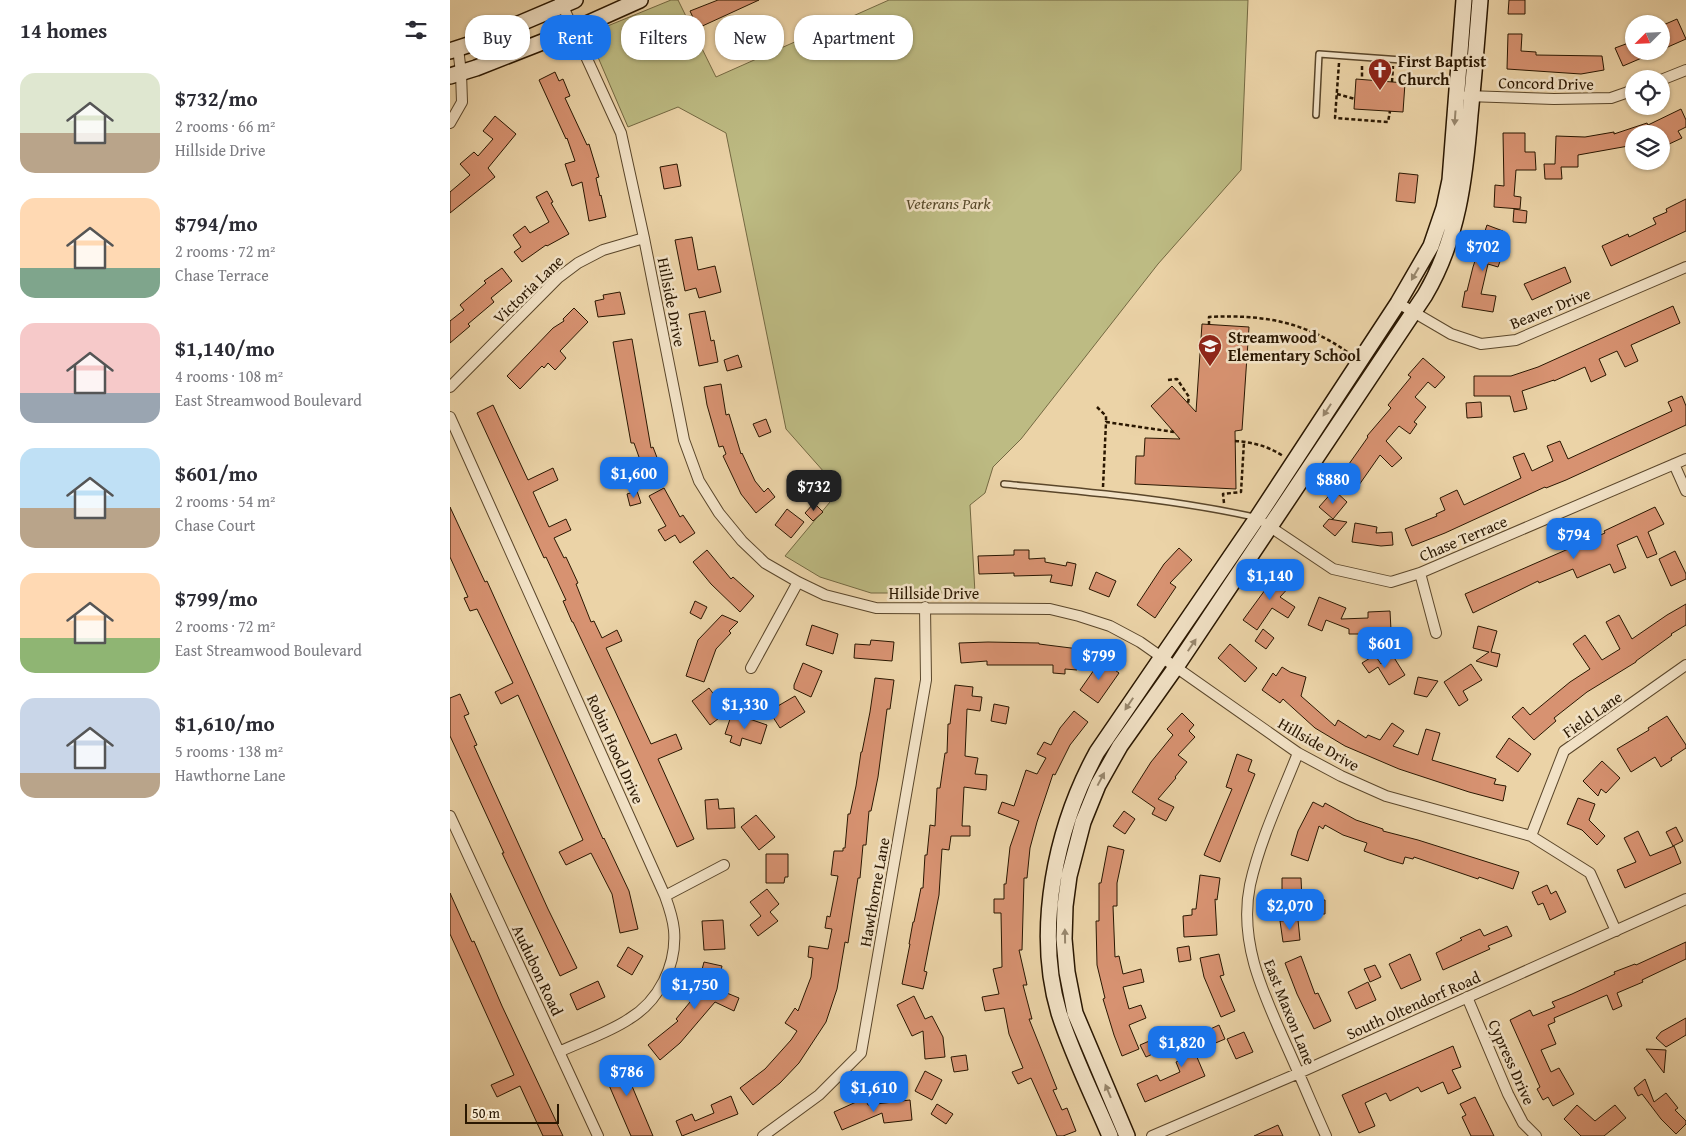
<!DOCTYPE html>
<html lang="en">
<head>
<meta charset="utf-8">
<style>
	:root { --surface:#fff; --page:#f2f2f3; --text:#2b2b33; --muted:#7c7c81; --accent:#1a73e8 }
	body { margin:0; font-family:"Gentium Book Plus",serif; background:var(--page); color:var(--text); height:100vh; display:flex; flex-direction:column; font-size:19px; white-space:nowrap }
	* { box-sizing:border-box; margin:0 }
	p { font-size:16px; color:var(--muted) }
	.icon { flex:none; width:28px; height:28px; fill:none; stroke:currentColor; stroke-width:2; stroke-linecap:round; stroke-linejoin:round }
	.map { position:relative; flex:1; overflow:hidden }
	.details { display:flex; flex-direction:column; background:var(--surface); width:450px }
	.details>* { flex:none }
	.hud { position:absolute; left:15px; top:15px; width:475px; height:45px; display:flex; gap:10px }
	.needle { width:32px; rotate:246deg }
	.fabs { position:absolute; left:1175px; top:15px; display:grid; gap:10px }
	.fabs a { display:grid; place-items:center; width:45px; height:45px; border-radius:50%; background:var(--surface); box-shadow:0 1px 4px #0004; font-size:25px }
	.scale { position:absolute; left:15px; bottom:12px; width:94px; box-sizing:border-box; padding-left:5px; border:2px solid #2a1701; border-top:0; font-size:14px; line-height:18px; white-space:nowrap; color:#2a1701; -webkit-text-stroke:4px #f2e2c6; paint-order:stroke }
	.price { position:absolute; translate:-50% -42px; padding:0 11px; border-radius:10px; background:var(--accent); color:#fff; font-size:16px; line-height:32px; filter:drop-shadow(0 1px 2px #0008) }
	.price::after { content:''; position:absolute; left:50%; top:30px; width:15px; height:11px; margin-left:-8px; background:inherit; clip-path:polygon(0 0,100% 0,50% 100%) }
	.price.active { background:#222; color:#fff }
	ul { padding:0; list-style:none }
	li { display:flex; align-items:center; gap:15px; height:125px; padding:0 20px }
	li span { display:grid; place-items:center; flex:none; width:140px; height:100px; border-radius:15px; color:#555 }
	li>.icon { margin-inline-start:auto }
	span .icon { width:60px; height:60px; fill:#fffc; stroke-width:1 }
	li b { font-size:21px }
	h2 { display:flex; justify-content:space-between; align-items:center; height:60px; padding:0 20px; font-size:21px }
	.chip { padding:0 18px; border-radius:20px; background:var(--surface); box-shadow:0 1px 4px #0004; font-size:18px; line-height:45px }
	.chip.active { background:var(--accent); color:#fff }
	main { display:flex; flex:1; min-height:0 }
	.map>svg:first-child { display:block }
	.green { fill:#bdbb83; stroke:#746942 }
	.building { fill:#d79271; stroke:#2a1701 }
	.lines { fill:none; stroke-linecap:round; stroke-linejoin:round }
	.lane-casing { stroke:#5a462a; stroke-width:8 }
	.street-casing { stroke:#5a462a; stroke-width:12 }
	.secondary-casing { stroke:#2a1701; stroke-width:18 }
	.path { stroke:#2a1701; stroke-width:2.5; stroke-dasharray:4 2.5; stroke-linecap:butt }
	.lane { stroke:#f2e2c6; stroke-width:5 }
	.street { stroke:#f2e2c6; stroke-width:10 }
	.secondary { stroke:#f2e2c6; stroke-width:15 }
	.oneway { fill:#98876d }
	.labels { text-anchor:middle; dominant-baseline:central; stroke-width:5; stroke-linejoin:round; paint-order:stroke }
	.poi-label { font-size:16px; font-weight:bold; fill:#2a1701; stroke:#f2e2c6; text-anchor:start }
	.street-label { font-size:16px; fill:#2a1701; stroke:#f2e2c6 }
	.park-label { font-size:16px; font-style:italic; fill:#564828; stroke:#f2e2c6 }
</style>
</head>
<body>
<main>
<section class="details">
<h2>14 homes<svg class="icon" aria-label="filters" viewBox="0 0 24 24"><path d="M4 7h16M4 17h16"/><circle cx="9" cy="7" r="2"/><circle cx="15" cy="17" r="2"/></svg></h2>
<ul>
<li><span style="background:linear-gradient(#dfe7d0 60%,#b9a48a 0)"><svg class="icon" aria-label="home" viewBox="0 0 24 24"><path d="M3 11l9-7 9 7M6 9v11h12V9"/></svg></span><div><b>$732/mo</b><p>2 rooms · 66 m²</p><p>Hillside Drive</p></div></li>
<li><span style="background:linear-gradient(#ffd9b3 70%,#7fa58c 0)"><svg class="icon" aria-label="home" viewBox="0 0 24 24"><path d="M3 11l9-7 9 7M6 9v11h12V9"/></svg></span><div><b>$794/mo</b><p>2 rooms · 72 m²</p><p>Chase Terrace</p></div></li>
<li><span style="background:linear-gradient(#f6c9c9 70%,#9aa5b1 0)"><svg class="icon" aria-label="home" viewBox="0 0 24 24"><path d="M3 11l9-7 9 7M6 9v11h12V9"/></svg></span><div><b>$1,140/mo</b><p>4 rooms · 108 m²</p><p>East Streamwood Boulevard</p></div></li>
<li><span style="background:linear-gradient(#bfe0f5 60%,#b9a48a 0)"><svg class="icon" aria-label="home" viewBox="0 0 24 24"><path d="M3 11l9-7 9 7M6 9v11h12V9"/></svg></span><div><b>$601/mo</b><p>2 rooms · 54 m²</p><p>Chase Court</p></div></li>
<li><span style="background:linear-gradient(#ffd9b3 65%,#8fb573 0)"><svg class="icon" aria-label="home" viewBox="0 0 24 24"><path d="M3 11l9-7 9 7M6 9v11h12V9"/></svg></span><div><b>$799/mo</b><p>2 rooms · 72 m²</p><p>East Streamwood Boulevard</p></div></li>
<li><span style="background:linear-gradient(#c9d6e8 75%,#b9a48a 0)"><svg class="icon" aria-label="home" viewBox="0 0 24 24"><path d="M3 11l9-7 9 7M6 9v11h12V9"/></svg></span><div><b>$1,610/mo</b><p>5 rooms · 138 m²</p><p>Hawthorne Lane</p></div></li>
</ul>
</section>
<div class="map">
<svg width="1236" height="1136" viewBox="0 0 1236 1136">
	<rect width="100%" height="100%" fill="#ebd3a7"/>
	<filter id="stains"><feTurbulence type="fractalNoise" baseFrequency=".004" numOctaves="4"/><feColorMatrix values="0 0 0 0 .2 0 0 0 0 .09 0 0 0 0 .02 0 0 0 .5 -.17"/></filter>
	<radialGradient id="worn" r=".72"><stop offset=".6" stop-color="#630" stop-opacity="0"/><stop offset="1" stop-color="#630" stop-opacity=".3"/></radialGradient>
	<path class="green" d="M221 0H228L266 77 439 0H798L791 170 708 264 571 439 543 467 535 493 520 505 525 593H421L370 577 335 556 390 490 336 429 276 133 228 107 178 127 138 34Z"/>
	<path class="building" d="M268 0H309L248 28 240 11Z
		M1059 0H1075V14H1058Z
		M1227 19 1236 39 1211 50V26Z
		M1058 34H1072L1071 51 1086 52V55L1152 56 1154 70 1131 74 1057 69Z
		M1184 41V51H1208L1173 66 1165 48Z
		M105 72 109 81 113 79 120 96 115 98 137 145 139 144 149 177 146 178 150 196 151 195 156 217 139 221 132 182 122 186 115 164 125 161 117 138 116 139 89 80Z
		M906 79 955 83 953 112 904 109Z
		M1231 109 1236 120V127L1228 131 1232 138 1217 145 1212 134H1184V145L1128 155V167H1111L1112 179H1095L1094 164H1105L1106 136 1135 137 1164 132V134L1197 123 1198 125Z
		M45 116 66 134 38 168 45 177 0 213V192L20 175 10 164 24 152 28 156 43 139 33 131Z
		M1053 133H1075V152H1085L1086 170H1066L1064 196 1071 197 1070 209 1044 207 1045 185 1054 186Z
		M227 164 231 186 214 189 210 167Z
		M949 173 968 175 965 203 946 201Z
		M97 191 103 202 101 203 119 234 97 246 96 245 72 262 64 252 71 247 63 235 75 226 80 233 99 222 86 197Z
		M1236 199V231L1161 266 1152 246 1178 234 1179 237 1206 224 1203 218 1217 212 1216 209Z
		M1064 209 1077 211 1076 223 1063 222Z
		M1037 225 1053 231 1046 251 1053 253 1048 267 1038 264 1031 294 1046 296 1043 312 1012 307 1015 291H1017L1023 267Z
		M242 237 248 270 265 266 271 292 249 298 246 288 235 291 225 240Z
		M1115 267 1121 282 1082 300 1074 284Z
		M52 268 62 281 41 298 44 302 18 324 20 326 0 343V321L14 310 10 305 36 283 34 281Z
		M170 292 175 314 148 317 145 301 154 299 153 295Z
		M1223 306 1230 323 1181 345 1188 361 1175 367 1167 351 1149 359 1156 375 1141 382 1135 367 1104 381V380L1072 391 1077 409 1064 412 1060 396H1024V376H1061L1088 367Z
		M124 308 138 322 110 351 116 358 105 370 98 363 94 368 92 366 70 389 57 376 103 328 114 321 113 319Z
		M255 311 261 341 264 340 268 362 249 366 239 314Z
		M752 324 799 327 792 430 785 431 786 489 685 484 686 456H694L695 438 730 439 701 406 722 386 746 412Z
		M182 339 201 448 203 447 211 468 195 474 184 443H181L163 342Z
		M288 355 292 367 277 371 274 360Z
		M973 358 995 377 985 388 978 382 965 397 976 407 964 422 967 424 960 434 949 426 936 441 952 458 942 467 930 455 909 485 894 475V471L918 437 917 436 941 408 938 405 961 377 958 375Z
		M271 384 276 415 279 414 291 454 292 453 305 481 314 492 318 488 325 497 306 513 291 494 273 456 276 454 273 446 269 447 257 405 254 387Z
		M1232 396 1236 406V425L1116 480 1096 488 1095 487 995 533 962 546 955 529 987 516 986 514 995 510 990 498 1007 490 1014 505 1071 478 1063 457 1074 453 1082 471 1103 461 1097 446 1110 441 1118 459 1222 411 1218 402Z
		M1031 402 1032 417 1017 418 1016 403Z
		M43 405 78 480 103 468 108 480 83 492 99 527 116 519 121 530 104 538 114 558 116 557 128 583 126 584 141 622 144 621 152 638 167 630 172 641 156 648 201 744 226 734 232 749 208 759 244 839 227 847 165 711 123 622H122L113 601 116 600 96 557 94 558 27 413Z
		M316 419 321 432 309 437 303 424Z
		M214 488 230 517 233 515 245 533 230 543 225 535 215 541 208 530 216 526 199 496Z
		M884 490 897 502 883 519 869 507Z
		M187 491 191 503 180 506 177 494Z
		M364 503 373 512 363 521 355 513Z
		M0 507 35 582 37 581 153 839 154 838 179 891 188 929 170 933 162 894 141 853 116 865 109 852 133 840 68 695 51 704 45 692 63 683 27 609 20 611 14 598 18 597 0 557Z
		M1205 507 1214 524 1198 532 1207 554 1197 558 1187 536 1167 545 1176 568 1164 573 1160 564 1127 578 1123 569 1089 583 1088 581 1023 613 1015 594 1155 533 1154 531Z
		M337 509 354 522 341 538 325 525Z
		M879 519 897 522 885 536 873 526Z
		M905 523 927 527 926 533 942 532 943 545 931 546 902 542Z
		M729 548 742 560 720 583 726 587 705 618 687 605 714 564Z
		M257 550 281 579 283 577 304 596 290 612 261 584 243 562Z
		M564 550H579V559L595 558V562L616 566 617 562 626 564 622 586 600 582 602 575 564 576V573L529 574 528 556 564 555Z
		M1225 551 1236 574V579L1221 586 1209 559Z
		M827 571 842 584 830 597 845 607 838 618 822 608 807 630 793 620 815 590 812 588Z
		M646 572 666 581 659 597 639 589Z
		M869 597 896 608 891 619 918 618V612L940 611 941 630 913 631V634H899V629L876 620 872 631 858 625Z
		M245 601 257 607 251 619 240 613Z
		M1236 604V625L1221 634 1222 635 1186 661V662L1137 692 1104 718 1106 721 1084 740 1062 717 1073 707 1080 715 1120 682 1140 669 1123 644 1135 635 1152 660 1170 649 1156 622 1169 615 1182 639 1217 615Z
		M272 615 288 622 279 631 281 633 266 649 254 682 236 676 248 640Z
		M362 625 388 634 383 654 356 645Z
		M1028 626 1047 631 1041 652 1050 654 1047 667 1026 661 1039 652 1023 648Z
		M813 629 824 638 816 649 805 641Z
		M421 640 444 642 442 661 404 658 405 644 420 645Z
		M538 642 589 643V644L629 649 627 670 615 669V674L603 673V665H537V661L511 663 509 643Z
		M780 644 807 668 795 682 768 658Z
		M925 655 931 664 943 656 955 675 939 685 928 667 919 673 912 663Z
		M651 660 669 673 648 703 630 690Z
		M353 663 372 671 361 697 344 689V685Z
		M1021 664 1032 680 1013 691 1018 700 1009 706 994 682Z
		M832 667 840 672 856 677 851 696 885 726 888 720 916 738 918 735 930 740 942 723 954 731 943 746 968 755 976 729 990 733 982 760 1046 779 1044 784 1056 786 1053 801 1019 792 949 769 895 746 865 728 833 699 830 703 812 690 823 673 826 676Z
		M968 677 988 681 977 697 964 694Z
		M425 678 444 680 440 709H437L428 777 421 811H419L416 845H413L410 878H408L398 943 395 942 387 989 376 1022 349 1063 330 1083 303 1105 290 1088 315 1069 341 1040 347 1031 335 1023 345 1008 348 1011 361 977 363 958 358 957 359 946 378 949 382 929 375 928 377 916 380 917 388 876 381 875 384 851H393V848H395L398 814H400L406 786 411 752H412L420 712Z
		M505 685 523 687 522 696 532 697 530 711 517 709 515 756 528 758 525 774 537 775 536 790 514 787 512 826H520V836H501L499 850 492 849 489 895 474 971 477 972 473 989 452 984 460 944H459L463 922H464L471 888H473L475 855H477L480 825 485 826 487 788H490L495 753H497L498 724H500Z
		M259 688 277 712 260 725 242 701Z
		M10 694 19 714 14 716 27 745 24 746 98 909 127 968 110 976 52 853H54L0 736V698Z
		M345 696 355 712 330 728 321 714V710Z
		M544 704 559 707 556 724 541 721Z
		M624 711 638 722 620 745 605 775 603 774 587 822 580 848 577 878H574L572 950H569L577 985H573L582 1019H579L607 1089 603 1090 612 1110 617 1108 626 1131 613 1136H607L581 1078 568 1084 562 1072 573 1068 559 1034 554 1008 535 1011 532 997 549 994 543 969 552 967 551 913H544V899H554V884H556L560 847 569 821 548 813 552 802 564 806 576 770 587 774 596 758 587 754 594 742 601 745 610 728Z
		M282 713 317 725 311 744 292 738 290 746 280 742 282 736 275 734Z
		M732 713 744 725 739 731 745 737 728 755 737 762 725 777 726 778 708 799 724 807 716 821 702 814 705 808 682 792 701 762 723 735 717 729Z
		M1217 716 1236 745V748L1221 758 1222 760 1211 767 1205 757 1181 772 1167 749 1199 730 1198 728Z
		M1059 738 1081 754 1068 772 1046 757Z
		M787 754 802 760 798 771 805 774 770 862 754 855 782 789 776 787Z
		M1152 761 1170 778 1156 793 1151 789 1148 796 1133 781Z
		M1128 798 1145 804 1139 820 1155 836 1147 845 1132 830 1117 824Z
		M268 799 269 809 284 808 285 828 257 829 255 800Z
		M863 802 873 807 875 803 906 820 933 829V831L968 840 1069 872 1063 889 1029 877 1028 879 964 857 963 859 955 857 953 864 939 860 914 851 917 843 893 835 875 825 873 829 869 826 858 861 841 855 848 831Z
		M674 811 685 819 675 834 663 826Z
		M306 815 325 837 309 850 291 827Z
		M1226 827 1233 841 1223 846 1216 832Z
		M1188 831 1200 856 1224 846 1231 863 1175 888 1167 870 1186 862 1174 838Z
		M658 846 674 850 667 883V906H663L665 957 669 956 673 974 691 969 694 982 673 987 679 1009 691 1005 696 1018 679 1025 689 1049 672 1056 664 1035 653 999 655 998 647 965 646 921H649V883H651Z
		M316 854H338V877H335L334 883H316Z
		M750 875 770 878 767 900 765 899 767 935 734 937 733 916 742 915V909H746Z
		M832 878H851L852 900H832Z
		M1097 885 1101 894 1106 891 1116 912 1100 920 1093 903 1088 905 1082 892Z
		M317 889 329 904 320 912 328 921 308 936 300 925 311 916 300 902Z
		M0 893 22 942 24 941 52 1006 113 1136H93L70 1086 47 1097 41 1085 64 1075 0 934Z
		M856 900H875V914H856Z
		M273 920 275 949 254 950 252 921Z
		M848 920 850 940 833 942 830 921Z
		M1057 926 1062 936 1038 946 1040 949 993 970 986 953 1012 940 1010 938 1030 929 1034 936Z
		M1236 942V959L1192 980 1193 982 1167 993 1172 1006 1163 1010 1157 995 1104 1018 1105 1022 1098 1025 1106 1044 1091 1050 1101 1072 1109 1068 1124 1094 1103 1106 1098 1097 1093 1100 1087 1089 1090 1087 1060 1020 1080 1010 1083 1016 1105 1007 1102 1002 1122 994 1165 974 1164 972 1185 964 1186 965Z
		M739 946 741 960 729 962 727 948Z
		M178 947 193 956 182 975 167 966Z
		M769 954 774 975 770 976 785 1011 771 1017 754 977 750 958Z
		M960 954 971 980 951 989 939 964Z
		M851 956 865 994 868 993 881 1021 864 1029 847 994 835 963Z
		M254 962 272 966 267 989 289 998 284 1011 265 1002 230 1043 210 1060 198 1045 228 1021 226 1019 245 996Z
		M925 965 931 977 920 982 914 969Z
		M148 981 155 997 127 1010 120 994Z
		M918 982 926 1000 906 1009 898 992Z
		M464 996 475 1019 482 1016 493 1037 495 1057 475 1059 473 1031 462 1036 447 1005Z
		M1236 1018V1035L1216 1047 1206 1038 1211 1032Z
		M769 1025 775 1039 756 1047 757 1050 746 1055 755 1076 695 1102 687 1084 707 1075 710 1081 730 1072 726 1062 743 1054 739 1043 757 1035 756 1031Z
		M794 1032 803 1052 786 1059 777 1039Z
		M704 1039 709 1051 696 1057 690 1045Z
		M1003 1046 1011 1067 1002 1070 1011 1088 998 1094 993 1082 971 1092 968 1087 940 1101 936 1093 915 1103 925 1126 909 1133 892 1095Z
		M1196 1049 1216 1050 1214 1073Z
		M516 1055 518 1070 504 1072 501 1057Z
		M180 1057 188 1075 179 1079 203 1136H181L152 1069Z
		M475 1071 492 1080 482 1100 465 1091Z
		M1195 1079 1204 1102 1216 1093 1228 1108 1225 1110 1236 1121V1124L1226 1134 1211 1119 1192 1094 1188 1096 1184 1088Z
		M281 1096 288 1114 232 1136 226 1121 242 1114 245 1121 264 1113 261 1105Z
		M1025 1097 1044 1136H1021L1012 1117 1016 1115 1010 1104Z
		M415 1098 418 1105 460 1100 462 1120 434 1123 432 1113 392 1130 384 1112Z
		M487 1104 503 1114 496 1124 481 1114Z
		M1127 1105 1145 1121 1165 1105 1176 1118 1154 1136H1131L1114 1119Z
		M828 1125 833 1136H804Z"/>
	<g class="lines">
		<g class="lane-casing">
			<path id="lane" d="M866 115 869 54 1007 64
				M554 484C638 492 722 499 804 517"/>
		</g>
		<g class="street-casing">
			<path id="street" d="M110 0 171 133 194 238 234 440 249 481 269 513 292 541 315 563 348 582 375 595 426 608 600 609 629 616 660 626 690 642 848 753 891 776 936 796 1081 836 1140 873 1166 931
				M1211 80 1236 70
				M1017 96 1104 99 1161 98 1184 90
				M0 123 12 102 11 73 8 48
				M948 303 1001 334 1031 344 1066 340 1236 267
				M0 387 108 278 128 263 153 250 194 238
				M0 417 215 896C219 907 223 919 224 930 227 965 209 1001 179 1019 158 1033 132 1041 109 1052
				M1224 464 1236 491
				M816 524 883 569 941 582 970 573 1236 459
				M970 573 986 633
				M301 668 348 582
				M848 753C831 796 810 840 800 885 788 944 815 997 838 1049 851 1078 863 1107 876 1136
				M0 816 148 1136
				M1081 836 1114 751 1236 665
				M215 896 274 865
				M1017 997 1058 1094 1073 1123 1086 1136
				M313 1136 369 1095 411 1053 476 680 475 607
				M702 1136 849 1073 1236 899"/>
		</g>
		<g class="secondary-casing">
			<path id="secondary" d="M0 51 24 43 125 0
				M0 76 26 68 123 30 190 0
				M660 1136C643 1096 622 1054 609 1013 584 929 606 827 647 752L807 518 948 303 981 246 994 208 1000 180 1014 0
				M677 1136 625 1013 617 972 614 939 615 906 619 876 633 822 648 785 670 746 726 667 975 295C1008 239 1015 178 1020 115 1024 76 1027 38 1030 0"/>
		</g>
		<path class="path" d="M889 63 885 118 938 122 940 111
			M912 66V79
			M942 82 943 66
			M950 83 963 69
			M887 94 905 99
			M759 325V317C812 314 857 322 900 354
			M718 380 727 379 739 397 738 403
			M647 407 656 416V422
			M785 441C802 442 818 446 833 456
			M653 487 656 422 724 432
			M774 503 773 494 791 492 794 442"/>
		<use href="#lane" class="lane"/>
		<use href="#street" class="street"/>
		<use href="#secondary" class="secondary"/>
	</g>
	<defs><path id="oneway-solid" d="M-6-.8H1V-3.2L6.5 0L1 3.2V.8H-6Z" transform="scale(1.25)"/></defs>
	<g class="oneway">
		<use href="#oneway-solid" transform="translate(1005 118) rotate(94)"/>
		<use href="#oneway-solid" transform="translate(965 274) rotate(120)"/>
		<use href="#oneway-solid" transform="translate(877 410) rotate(123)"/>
		<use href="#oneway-solid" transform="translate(742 645) rotate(-56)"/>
		<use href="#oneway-solid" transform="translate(679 704) rotate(124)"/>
		<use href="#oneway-solid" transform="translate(651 779) rotate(-62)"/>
		<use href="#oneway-solid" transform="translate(615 936) rotate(-91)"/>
		<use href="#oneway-solid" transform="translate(658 1091) rotate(-113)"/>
	</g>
	<defs>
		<g id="church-pin" transform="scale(1.25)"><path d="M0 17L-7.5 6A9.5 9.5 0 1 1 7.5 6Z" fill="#8f2418" stroke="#f2e2c6"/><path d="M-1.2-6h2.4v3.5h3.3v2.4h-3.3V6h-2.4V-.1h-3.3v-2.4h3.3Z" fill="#fff"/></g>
		<g id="school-pin" transform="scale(1.25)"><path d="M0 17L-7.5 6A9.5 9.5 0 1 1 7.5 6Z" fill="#8f2418" stroke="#f2e2c6"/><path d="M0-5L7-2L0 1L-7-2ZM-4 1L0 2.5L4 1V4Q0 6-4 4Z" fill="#fff"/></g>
	</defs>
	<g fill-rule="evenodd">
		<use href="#church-pin" x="930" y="70"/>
		<use href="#school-pin" x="760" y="346"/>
	</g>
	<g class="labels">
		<g class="poi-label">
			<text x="948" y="61">First Baptist<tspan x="948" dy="18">Church</tspan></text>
			<text x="778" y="337">Streamwood<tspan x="778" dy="18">Elementary School</tspan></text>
		</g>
		<g class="street-label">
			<text transform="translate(1096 83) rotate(1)">Concord Drive</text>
			<text transform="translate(78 289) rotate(-44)">Victoria Lane</text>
			<text transform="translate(222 302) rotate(79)">Hillside Drive</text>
			<text transform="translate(1100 308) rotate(-22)">Beaver Drive</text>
			<text transform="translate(1013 538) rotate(-23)">Chase Terrace</text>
			<text x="484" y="593">Hillside Drive</text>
			<text transform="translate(1142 714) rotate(-35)">Field Lane</text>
			<text transform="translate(869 744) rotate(30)">Hillside Drive</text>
			<text transform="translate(166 749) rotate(66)">Robin Hood Drive</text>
			<text transform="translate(424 892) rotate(-80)">Hawthorne Lane</text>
			<text transform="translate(88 970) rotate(65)">Audubon Road</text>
			<text transform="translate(963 1005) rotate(-24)">South Oltendorf Road</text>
			<text transform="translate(840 1012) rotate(68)">East Maxon Lane</text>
			<text transform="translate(1062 1062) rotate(66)">Cypress Drive</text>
		</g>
		<g class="park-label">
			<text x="498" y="203">Veterans Park</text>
		</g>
	</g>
	<rect width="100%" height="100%" filter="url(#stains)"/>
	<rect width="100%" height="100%" fill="url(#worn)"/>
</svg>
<div class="fabs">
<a><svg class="needle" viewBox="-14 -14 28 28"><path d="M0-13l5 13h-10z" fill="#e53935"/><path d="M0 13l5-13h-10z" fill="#7c7c81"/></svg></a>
<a><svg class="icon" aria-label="locate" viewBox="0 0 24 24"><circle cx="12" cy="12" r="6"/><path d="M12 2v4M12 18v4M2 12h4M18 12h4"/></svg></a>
<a><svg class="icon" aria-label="layers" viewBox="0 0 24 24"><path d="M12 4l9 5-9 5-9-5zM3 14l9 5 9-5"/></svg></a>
</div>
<div class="scale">50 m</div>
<b class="price" style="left:1033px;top:272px">$702</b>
<b class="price" style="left:184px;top:499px">$1,600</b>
<b class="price" style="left:883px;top:505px">$880</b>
<b class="price active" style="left:364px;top:512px">$732</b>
<b class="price" style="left:1124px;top:560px">$794</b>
<b class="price" style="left:820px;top:601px">$1,140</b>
<b class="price" style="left:935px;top:669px">$601</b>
<b class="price" style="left:649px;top:681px">$799</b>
<b class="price" style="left:295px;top:730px">$1,330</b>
<b class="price" style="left:840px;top:931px">$2,070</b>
<b class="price" style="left:245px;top:1010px">$1,750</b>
<b class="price" style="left:732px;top:1068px">$1,820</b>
<b class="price" style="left:177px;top:1097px">$786</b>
<b class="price" style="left:424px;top:1113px">$1,610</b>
<div class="hud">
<a class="chip">Buy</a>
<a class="chip active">Rent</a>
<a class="chip">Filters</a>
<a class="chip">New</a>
<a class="chip">Apartment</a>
</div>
</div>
</main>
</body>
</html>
